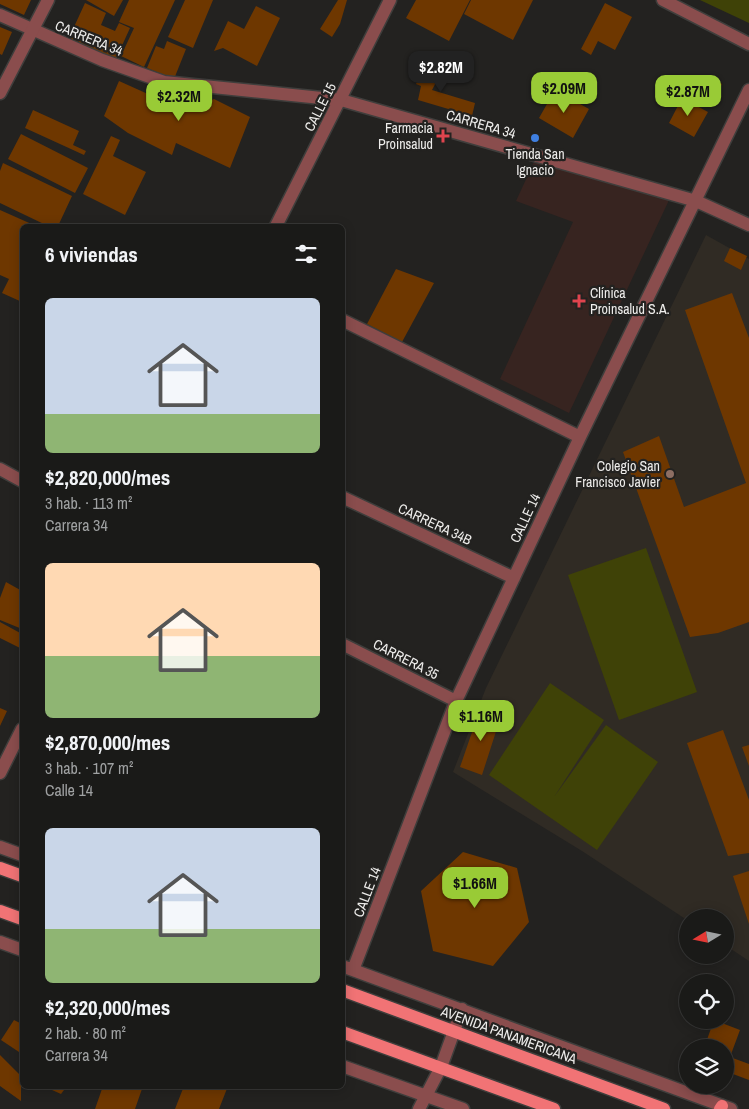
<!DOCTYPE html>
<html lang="es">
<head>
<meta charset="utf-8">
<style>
	:root { --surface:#1a1a18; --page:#232321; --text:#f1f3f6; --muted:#9fa1a2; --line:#383837; --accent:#99cb36 }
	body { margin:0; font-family:"Archivo Narrow",sans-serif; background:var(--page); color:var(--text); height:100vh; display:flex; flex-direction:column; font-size:19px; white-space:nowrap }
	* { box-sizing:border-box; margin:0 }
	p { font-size:16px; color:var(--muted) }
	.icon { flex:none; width:28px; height:28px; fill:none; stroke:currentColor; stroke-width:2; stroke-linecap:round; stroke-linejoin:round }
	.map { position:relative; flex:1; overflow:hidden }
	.panel { position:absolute; left:20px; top:224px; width:325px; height:865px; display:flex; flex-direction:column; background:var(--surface); border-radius:8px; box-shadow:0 2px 12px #0003,0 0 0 1px var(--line) }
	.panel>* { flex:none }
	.needle { width:32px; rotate:260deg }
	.controls { position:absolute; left:679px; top:909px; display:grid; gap:10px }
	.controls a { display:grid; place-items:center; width:55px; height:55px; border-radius:50%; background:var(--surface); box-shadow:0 2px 12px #0003,0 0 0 1px var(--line); font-size:25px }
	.price { position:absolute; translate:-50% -42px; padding:0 11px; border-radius:10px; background:var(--accent); color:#111; font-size:16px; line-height:32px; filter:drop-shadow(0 1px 2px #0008) }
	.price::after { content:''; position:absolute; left:50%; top:30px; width:15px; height:11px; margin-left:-8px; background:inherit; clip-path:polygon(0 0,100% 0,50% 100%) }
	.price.active { background:#222; color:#fff }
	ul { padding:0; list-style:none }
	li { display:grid; align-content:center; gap:10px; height:265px; padding:0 25px }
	li span { display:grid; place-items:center; height:155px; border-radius:8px; color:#555 }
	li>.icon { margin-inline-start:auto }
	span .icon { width:90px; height:90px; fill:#fffc; stroke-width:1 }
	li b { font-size:21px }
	h2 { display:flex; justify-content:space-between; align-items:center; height:60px; padding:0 25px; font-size:21px }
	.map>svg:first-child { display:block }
	.built { fill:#302b24 }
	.medical { fill:#372420 }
	.green { fill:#3f4207 }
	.building { fill:#6e3700 }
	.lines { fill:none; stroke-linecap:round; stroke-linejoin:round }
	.minor-casing { stroke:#3f3e3c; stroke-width:15 }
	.tertiary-casing { stroke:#3f3e3c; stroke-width:15 }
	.primary-casing { stroke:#3f3e3c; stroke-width:15 }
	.minor { stroke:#8a4d4d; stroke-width:12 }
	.tertiary { stroke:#8a4d4d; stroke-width:12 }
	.primary { stroke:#f17375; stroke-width:12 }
	.health-dot { fill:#e0444e; stroke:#232220; stroke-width:2 }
	.shop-dot { fill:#3f7fe0; stroke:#232220; stroke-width:2 }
	.education-dot { fill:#8d6e63; stroke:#232220; stroke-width:2 }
	.labels { text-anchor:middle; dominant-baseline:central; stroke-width:4.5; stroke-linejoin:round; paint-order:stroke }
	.street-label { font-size:14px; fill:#eeedeb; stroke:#232220 }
	.poi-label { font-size:14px; fill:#eeedeb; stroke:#232220; text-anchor:end }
</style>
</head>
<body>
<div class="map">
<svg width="749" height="1109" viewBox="0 0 749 1109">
	<rect width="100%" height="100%" fill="#232220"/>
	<path class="built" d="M706 235 749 259V961L725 945V918H688L687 920 582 851 453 772 486 688Z"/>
	<path class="medical" d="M535 160 670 198 569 413 500 379 573 222 516 201Z"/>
	<path class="green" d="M700 0H749V23Z
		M646 548 697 692 619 720 568 575Z
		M550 683 604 720 554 797 606 725 658 762 597 850 489 775Z"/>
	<path class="building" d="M0 0H31L24 15 0 4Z
		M86 0H123L114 16Z
		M129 0H175L144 67 121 56 134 28 119 22Z
		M185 0H213L193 48 168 37Z
		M338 0H347L340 24 332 37 320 29Z
		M416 0H470L449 41 406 18Z
		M471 0H533L513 40 464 14Z
		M85 3 106 13 101 25 115 31 119 23 130 28 115 61 68 40Z
		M605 3 632 17 615 50 598 41 591 55 581 49Z
		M256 6 280 18 257 66 223 48 214 51 228 21 244 29Z
		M0 27 12 32 2 55 0 54Z
		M167 41 186 49 174 79 147 68 156 46 164 49Z
		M427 63 442 71 432 90 475 103 472 116 418 100 421 86 416 84Z
		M709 76 722 84 714 98 701 91Z
		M119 81 159 99 167 86 207 102 214 99 250 117 230 168 176 143 172 155 128 133 104 116Z
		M555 90 589 109 573 138 539 118Z
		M682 98 708 112 694 137 669 123Z
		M33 110 79 131 73 145 86 151 84 155 25 128Z
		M21 134 88 168 75 193 8 159Z
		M111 136 120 140 113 156 146 172 125 215 83 194Z
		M3 163 72 196 58 226H48L0 203V171Z
		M0 210 36 226H22V302L2 293 9 279 0 275Z
		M730 248 747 256 741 270 724 261Z
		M396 269 434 283 402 342 367 324Z
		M732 293 749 338V622L718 633 690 637 623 452 659 436 684 507 746 483 685 310Z
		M6 582 22 591V629L0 620V598Z
		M0 622 22 634V649L0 638Z
		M0 708 7 711 0 726Z
		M480 709 501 716 482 775 460 767Z
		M723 730 749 800V853L728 856 687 743Z
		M749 745V766L742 747Z
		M463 852 517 868 529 922 493 966 433 951 421 891Z
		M749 871V924L733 876Z
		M14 1020 22 1024V1054L1 1040Z
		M714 1020 740 1030 730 1057 749 1064V1080L725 1071V1048H704Z
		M0 1055 21 1076V1101L0 1086Z
		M43 1086H67L61 1094Z
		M103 1086H143L135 1109H95Z
		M184 1086H228L219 1109H175Z"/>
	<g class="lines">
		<g class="minor-casing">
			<path id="minor" d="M663 0 749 44
				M0 15 102 60 164 82 341 100 696 201 749 225
				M342 320 580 437
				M0 469 22 481
				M342 497 514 578
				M342 644 456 701
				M0 847 22 855
				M0 942 22 950
				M342 966 731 1109
				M353 970 456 701 580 437 749 90
				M342 1066 463 1109
				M419 1109 441 1067 462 1009"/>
		</g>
		<g class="tertiary-casing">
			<path id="tertiary" d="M0 93 48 0
				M276 226 390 0
				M0 773 22 729"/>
		</g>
		<g class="primary-casing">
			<path id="primary" d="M0 868 22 876
				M0 911 22 919
				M342 990 664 1109
				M342 1032 554 1109
				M720 1109 722 1106"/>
		</g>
		<use href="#minor" class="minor"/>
		<use href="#tertiary" class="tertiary"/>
		<use href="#primary" class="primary"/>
	</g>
	<g class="health-dot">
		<path d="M440.5 128.5h5v5h5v5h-5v5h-5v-5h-5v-5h5z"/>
		<path d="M576.5 293.5h5v5h5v5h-5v5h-5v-5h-5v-5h5z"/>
	</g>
	<circle class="shop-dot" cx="535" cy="138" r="5"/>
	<circle class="education-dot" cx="670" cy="474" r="5"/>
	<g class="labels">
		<g class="street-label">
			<text transform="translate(89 38) rotate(22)">CARRERA 34</text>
			<text transform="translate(320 107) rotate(-63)">CALLE 15</text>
			<text transform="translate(481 124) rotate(16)">CARRERA 34</text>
			<text transform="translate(525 518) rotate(-65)">CALLE 14</text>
			<text transform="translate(435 524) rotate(25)">CARRERA 34B</text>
			<text transform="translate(406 659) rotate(27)">CARRERA 35</text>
			<text transform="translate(367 892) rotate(-69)">CALLE 14</text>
			<text transform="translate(509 1035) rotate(20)">AVENIDA PANAMERICANA</text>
		</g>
		<g class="poi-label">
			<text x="433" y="128">Farmacia<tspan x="433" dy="16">Proinsalud</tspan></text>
			<text x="535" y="154" text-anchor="middle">Tienda San<tspan x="535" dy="16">Ignacio</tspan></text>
			<text x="590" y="293" text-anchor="start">Clínica<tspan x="590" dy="16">Proinsalud S.A.</tspan></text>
			<text x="660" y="466">Colegio San<tspan x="660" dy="16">Francisco Javier</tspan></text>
		</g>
	</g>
</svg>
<div class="controls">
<a><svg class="needle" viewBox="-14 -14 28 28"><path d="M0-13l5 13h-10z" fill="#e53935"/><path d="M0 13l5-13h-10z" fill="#9fa1a2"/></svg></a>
<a><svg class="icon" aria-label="locate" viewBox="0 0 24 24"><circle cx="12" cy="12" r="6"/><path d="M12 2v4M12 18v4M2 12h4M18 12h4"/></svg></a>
<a><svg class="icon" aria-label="layers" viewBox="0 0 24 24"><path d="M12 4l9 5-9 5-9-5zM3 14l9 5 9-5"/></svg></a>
</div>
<b class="price active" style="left:441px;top:93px">$2.82M</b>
<b class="price" style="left:564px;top:114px">$2.09M</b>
<b class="price" style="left:688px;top:117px">$2.87M</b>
<b class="price" style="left:179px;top:122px">$2.32M</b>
<b class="price" style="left:481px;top:742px">$1.16M</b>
<b class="price" style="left:475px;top:909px">$1.66M</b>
<section class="panel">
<h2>6 viviendas<svg class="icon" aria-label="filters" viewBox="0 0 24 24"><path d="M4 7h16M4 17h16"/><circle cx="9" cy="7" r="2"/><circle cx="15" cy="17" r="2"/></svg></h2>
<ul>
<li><span style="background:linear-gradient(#c9d6e8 75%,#8fb573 0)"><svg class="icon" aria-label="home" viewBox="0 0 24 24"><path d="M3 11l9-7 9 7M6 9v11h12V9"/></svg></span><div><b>$2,820,000/mes</b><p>3 hab. · 113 m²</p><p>Carrera 34</p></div></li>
<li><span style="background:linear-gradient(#ffd9b3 60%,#8fb573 0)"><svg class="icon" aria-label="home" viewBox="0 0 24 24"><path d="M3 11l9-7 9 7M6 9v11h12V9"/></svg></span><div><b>$2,870,000/mes</b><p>3 hab. · 107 m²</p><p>Calle 14</p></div></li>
<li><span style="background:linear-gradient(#c9d6e8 65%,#8fb573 0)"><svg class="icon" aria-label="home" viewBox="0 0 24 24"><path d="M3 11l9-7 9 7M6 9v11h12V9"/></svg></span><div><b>$2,320,000/mes</b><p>2 hab. · 80 m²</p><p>Carrera 34</p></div></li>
</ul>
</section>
</div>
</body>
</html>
